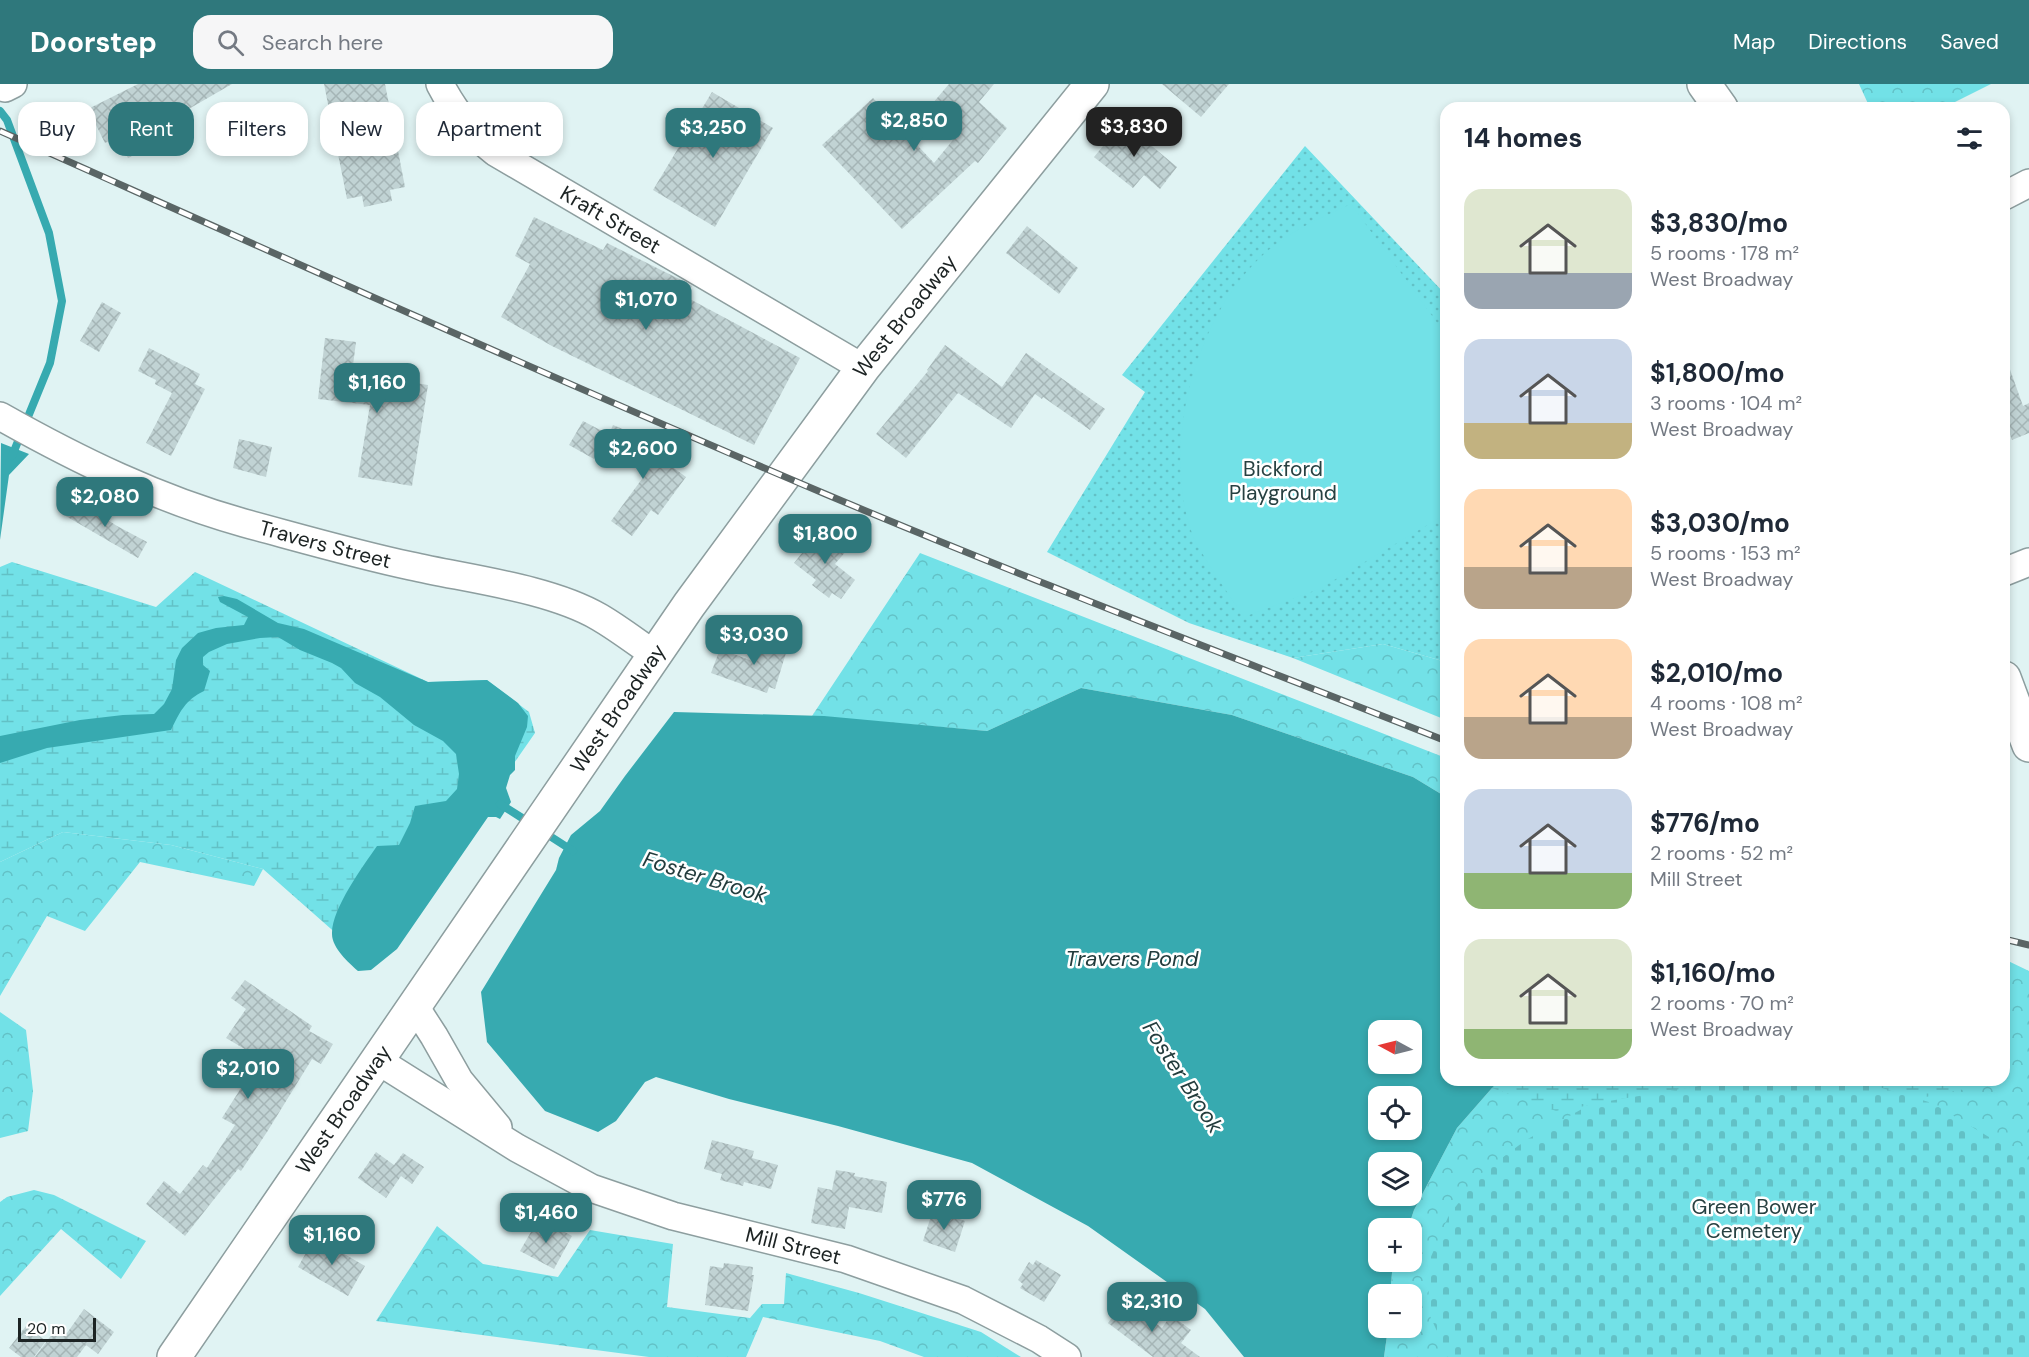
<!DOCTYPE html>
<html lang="en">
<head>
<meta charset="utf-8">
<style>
	:root { --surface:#fff; --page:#f6f6f7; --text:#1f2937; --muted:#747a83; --accent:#2f787c }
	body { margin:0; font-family:"DM Sans",sans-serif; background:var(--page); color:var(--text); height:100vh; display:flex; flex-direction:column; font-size:22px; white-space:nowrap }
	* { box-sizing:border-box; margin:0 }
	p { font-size:20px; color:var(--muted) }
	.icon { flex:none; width:33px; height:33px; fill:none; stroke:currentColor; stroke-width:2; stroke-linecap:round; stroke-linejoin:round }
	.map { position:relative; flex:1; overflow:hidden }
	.sheet { position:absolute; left:1440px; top:18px; width:570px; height:984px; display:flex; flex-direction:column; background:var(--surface); border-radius:18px; box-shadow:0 3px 9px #0003 }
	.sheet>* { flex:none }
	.banner { position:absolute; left:18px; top:18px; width:570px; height:54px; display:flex; gap:12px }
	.needle { width:39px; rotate:277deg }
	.tools { position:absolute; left:1368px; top:936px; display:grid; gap:12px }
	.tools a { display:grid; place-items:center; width:54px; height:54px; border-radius:12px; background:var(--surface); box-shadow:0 3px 9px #0003; font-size:30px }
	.scale { position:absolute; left:18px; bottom:15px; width:78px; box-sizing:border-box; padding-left:6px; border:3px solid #1c2323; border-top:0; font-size:16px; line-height:21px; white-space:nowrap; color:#1c2323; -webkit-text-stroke:4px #fff; paint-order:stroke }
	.price { position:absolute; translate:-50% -51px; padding:0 14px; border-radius:12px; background:var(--accent); color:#fff; font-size:20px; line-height:39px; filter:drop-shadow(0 2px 3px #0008) }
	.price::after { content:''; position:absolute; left:50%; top:36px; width:18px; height:14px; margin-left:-9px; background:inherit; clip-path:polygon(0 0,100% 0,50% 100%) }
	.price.active { background:#222; color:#fff }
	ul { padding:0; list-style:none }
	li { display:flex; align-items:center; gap:18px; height:150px; padding:0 24px }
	li span { display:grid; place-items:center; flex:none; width:168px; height:120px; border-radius:18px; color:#555 }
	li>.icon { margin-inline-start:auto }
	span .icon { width:72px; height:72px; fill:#fffc; stroke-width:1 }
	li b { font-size:26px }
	h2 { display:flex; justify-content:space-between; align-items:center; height:72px; padding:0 24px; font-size:26px }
	.tag { padding:0 21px; border-radius:18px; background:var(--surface); box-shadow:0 3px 9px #0003; font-size:21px; line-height:54px }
	.tag.active { background:var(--accent); color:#fff }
	header { display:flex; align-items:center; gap:36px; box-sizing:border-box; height:84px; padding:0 30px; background:var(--accent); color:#fff }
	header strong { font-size:28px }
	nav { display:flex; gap:33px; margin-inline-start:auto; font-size:21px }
	.search { width:420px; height:54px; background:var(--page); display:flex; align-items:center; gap:15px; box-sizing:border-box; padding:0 21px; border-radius:18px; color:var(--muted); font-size:22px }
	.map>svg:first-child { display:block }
	.forest { fill:url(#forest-crowns) }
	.wetland { fill:url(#wetland-marsh) }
	.cemetery { fill:url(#cemetery-stones) }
	.park { fill:url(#park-dots) }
	.pitch { fill:#72e1e7 }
	.water { fill:#37aab0; fill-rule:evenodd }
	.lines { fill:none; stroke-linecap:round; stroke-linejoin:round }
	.stream { stroke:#37aab0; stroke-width:8 }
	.building { fill:url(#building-cross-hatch) }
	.minor-casing { stroke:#8d9e9f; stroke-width:30 }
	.tertiary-casing { stroke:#8d9e9f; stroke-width:36 }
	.secondary-casing { stroke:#8d9e9f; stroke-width:36 }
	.minor { stroke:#fff; stroke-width:27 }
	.tertiary { stroke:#fff; stroke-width:33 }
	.secondary { stroke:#fff; stroke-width:33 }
	.rail-casing { stroke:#5a6565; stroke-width:7 }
	.rail { stroke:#fff; stroke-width:4.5; stroke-dasharray:14; stroke-linecap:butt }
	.labels { text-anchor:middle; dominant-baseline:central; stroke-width:5; stroke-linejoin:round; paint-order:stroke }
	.street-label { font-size:21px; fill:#1c2323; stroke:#fff }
	.park-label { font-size:21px; fill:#274142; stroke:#fff }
	.water-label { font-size:22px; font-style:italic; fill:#233c3d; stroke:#fff }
</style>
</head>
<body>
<header>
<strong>Doorstep</strong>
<div class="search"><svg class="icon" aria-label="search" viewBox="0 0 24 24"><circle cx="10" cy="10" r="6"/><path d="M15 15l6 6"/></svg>Search here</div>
<nav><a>Map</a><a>Directions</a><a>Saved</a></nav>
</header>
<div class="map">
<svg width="2029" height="1273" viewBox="0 0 2029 1273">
	<defs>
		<pattern id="forest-crowns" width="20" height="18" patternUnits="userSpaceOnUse" patternTransform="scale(1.5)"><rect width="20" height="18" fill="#72e1e7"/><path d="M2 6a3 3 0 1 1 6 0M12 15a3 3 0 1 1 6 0" fill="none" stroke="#62c1c6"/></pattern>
		<pattern id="wetland-marsh" width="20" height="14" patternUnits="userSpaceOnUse" patternTransform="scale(1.5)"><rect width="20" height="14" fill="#72e1e7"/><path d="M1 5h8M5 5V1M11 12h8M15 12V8" fill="none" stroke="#62c1c6"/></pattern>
		<pattern id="cemetery-stones" width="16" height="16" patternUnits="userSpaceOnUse" patternTransform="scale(1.5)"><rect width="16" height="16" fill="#72e1e7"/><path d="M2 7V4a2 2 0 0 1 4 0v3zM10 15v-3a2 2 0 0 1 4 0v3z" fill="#62c1c6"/></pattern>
		<pattern id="park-dots" width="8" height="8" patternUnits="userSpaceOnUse" patternTransform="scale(1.5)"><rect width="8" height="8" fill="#72e1e7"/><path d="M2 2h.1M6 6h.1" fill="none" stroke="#62c1c6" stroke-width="1.8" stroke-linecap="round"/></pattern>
		<pattern id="building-cross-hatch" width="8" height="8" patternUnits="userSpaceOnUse" patternTransform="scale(1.5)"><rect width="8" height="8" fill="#c1d3d4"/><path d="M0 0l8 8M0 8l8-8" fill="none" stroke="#a5b5b6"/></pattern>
	</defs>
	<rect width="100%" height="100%" fill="#e0f3f3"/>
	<path class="forest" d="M1859 0H1991L1943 24H1870Z
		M920 469 1446 674V713L1413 693 1232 631 1081 604 987 647 812 632Z
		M1383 560 1446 578V636L1293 574Z
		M63 748 171 761 263 785 254 802 140 778 85 847 47 832 0 912V778Z
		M2004 875 2029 887V1152L1452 1273H1384L1388 1244H1412V1210H1390L1392 1189 1396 1178H1412V1144H1408L1414 1126 1457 1044 1499 996H2004Z
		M0 928 26 946 33 1007 28 1047 0 1054Z
		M34 1106 54 1111 146 1157 121 1195 61 1145 0 1212V1118L7 1113Z
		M437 1142 483 1180 558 1193 590 1146 673 1160 667 1223 750 1234 762 1220H784L786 1189 859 1209 981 1248 1021 1273H924L880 1257 763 1233 746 1273H649L376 1237Z"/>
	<path class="wetland" d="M12 478 156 523 195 488 428 598 487 596 529 628 535 649 373 882 263 785 171 761 63 748 0 778V483Z
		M1499 996H1735L1556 1027 1492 1004Z
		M1855 996H1974L1965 1005 1916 1015Z"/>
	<path class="cemetery" d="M1735 996H1855L1932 1019 2029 1077V1273H1449L1430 1232 1427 1182 1449 1131 1483 1088 1526 1056 1591 1020Z"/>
	<path class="park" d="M1305 62 1446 211V578L1383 560 1293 574 1189 539 1047 468 1145 308 1122 291Z"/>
	<path class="pitch" d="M1351 120 1446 251V430L1319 505 1244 533C1231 514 1218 495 1206 476 1202 468 1196 460 1193 452 1160 364 1195 232 1264 170 1289 147 1321 134 1351 120Z"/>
	<path class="water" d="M1 359 29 370 9 391 0 456Z
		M224 512 237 515 278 539 304 545 428 598 487 596 518 619 528 632 527 643 515 672V686L510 691 506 704 511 718 500 735 496 733H488L397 865 371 886 358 887C349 879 332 864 332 850 331 826 363 782 377 762L399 761 410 739 415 722 446 717 457 705 459 690 456 670 443 657 414 641 380 613 355 599 341 584 332 579 300 566 278 553 260 554 227 560 209 568 203 573V581L210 587 204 607C185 616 180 628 171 646L47 664 0 679V652L80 636 123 631 154 630 164 620 172 605 176 576 182 564 198 549 216 544 244 541 248 533 220 518 218 513Z
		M1081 604 1232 631 1413 693 1446 713V996H1499L1457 1044 1414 1126 1408 1144H1378V1178H1396L1392 1189 1390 1210H1378V1244H1388L1384 1273H1244L1205 1225 1088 1142 972 1079 838 1042 729 1015 656 993 645 998 616 1037 598 1048 545 1027 487 958 481 908 556 786 559 774 571 751 600 727 625 692 674 628 824 632 987 647ZM1378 946H1412V980H1378ZM1378 1012H1412V1046H1378ZM1378 1078H1412V1112H1378Z"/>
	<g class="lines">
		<path class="stream" d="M0 27 7 36 49 149 62 217 50 279 12 372
			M500 720 530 739
			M542 747 573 767"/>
	</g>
	<path class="building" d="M138 0H232L154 45 160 57 128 74 117 53 105 59 88 25Z
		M324 0H385L405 103 390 106 392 117 364 123 362 112 347 115Z
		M949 0H994L979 18 1007 44 978 79 975 77 902 145 822 61 873 14 934 79 962 45 932 20Z
		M1162 0H1229L1201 33Z
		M712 8 773 44 715 143 653 106Z
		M1123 38 1177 83 1160 105 1144 91 1133 104 1094 73Z
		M534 133 603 166 607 159 685 198 692 202 686 213 800 274 754 361 552 262 501 233 530 180 515 172Z
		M1027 142 1078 184 1059 210 1006 169Z
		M102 218 121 229 99 268 80 257Z
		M325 254 356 258 352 289 428 301 412 402 358 393 370 321 318 315Z
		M945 261 1002 303 1026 269 1105 325 1090 346 1043 313 1042 315 1035 310 1011 344 958 309 906 374 876 350 928 287 927 286Z
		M149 264 200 290 195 300 205 305 171 372 146 359 172 309 155 300 156 296 138 287Z
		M2004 277H2007L2023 322 2029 319V349L2012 356 2009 348 2004 350Z
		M583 337 608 350 594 375 569 361Z
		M613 341 644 354 641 360 686 393 658 431 651 426 632 452 611 437 650 384 603 364Z
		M239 355 272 363 266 393 233 384Z
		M74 414 117 442 147 458 138 474 64 431Z
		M821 445 847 466 835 480 855 496 841 515 832 509 829 514 812 501 816 496 794 479Z
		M764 551 789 559 775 605 769 603 767 609 711 589 720 565 755 578Z
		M245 896 312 942 309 947 333 960 321 980 312 975 267 1048 241 1087 238 1085 185 1152 146 1120 164 1097 180 1110 203 1081 207 1084 235 1041 222 1034 260 974 226 954 246 925 231 914Z
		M712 1056 754 1067 752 1074 778 1081 771 1105 744 1098 743 1102 720 1096 722 1090 704 1085Z
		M376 1068 394 1081 403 1069 424 1083 412 1100 401 1092 386 1114 358 1094Z
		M836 1086 855 1089 854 1092 887 1098 882 1129 849 1123 845 1145 811 1139 818 1103 832 1106Z
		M933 1126 965 1137 955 1168 923 1157Z
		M539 1134 572 1152 554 1185 520 1167Z
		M315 1153 365 1182 348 1212 298 1183Z
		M1036 1176 1061 1191 1044 1218 1020 1204 1023 1200 1018 1196 1029 1178 1033 1181Z
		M724 1179 753 1183 752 1191H754L748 1227 705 1221 710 1182 723 1184Z
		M1125 1216 1162 1244 1171 1231 1191 1246 1181 1259 1200 1273H1153L1108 1239Z
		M84 1225 114 1248 98 1270 86 1261 77 1273H35L58 1242 67 1249Z
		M26 1242 46 1257 34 1273H21L9 1264Z"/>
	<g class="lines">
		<g class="minor-casing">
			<g id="minor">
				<path id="s1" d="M440 0C454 27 471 49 495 68L863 284"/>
				<path d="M5 4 13 0"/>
				<path d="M2004 112 2029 99"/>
				<path id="s2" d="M0 332C78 376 158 415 244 439 300 454 355 470 411 482 468 495 549 504 599 533 618 544 636 558 655 571"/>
				<path d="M2004 488 2029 478"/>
				<path d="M414 921 434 952 459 996 498 1043"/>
				<path id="s3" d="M377 976 517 1064 591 1104 673 1132 846 1175 963 1216 1039 1255 1067 1273"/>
			</g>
		</g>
		<g class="tertiary-casing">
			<path id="tertiary" d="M1704 0 1721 24
				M2004 594 2029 661"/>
		</g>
		<g class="secondary-casing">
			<g id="secondary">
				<path id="s4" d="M174 1273 689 521 863 284 1092 0"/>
			</g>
		</g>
		<use href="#minor" class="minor"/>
		<use href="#tertiary" class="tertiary"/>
		<use href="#secondary" class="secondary"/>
		<g class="rail-casing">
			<path id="rail" d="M0 47C274 169 547 292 823 409 1029 496 1238 575 1446 657
				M2004 855 2029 861"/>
		</g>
		<use href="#rail" class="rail"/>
	</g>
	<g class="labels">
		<g class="street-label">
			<text stroke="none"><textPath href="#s1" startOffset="222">Kraft Street</textPath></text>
			<text stroke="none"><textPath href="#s4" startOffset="1272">West Broadway</textPath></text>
			<text stroke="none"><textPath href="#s2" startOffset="351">Travers Street</textPath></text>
			<text stroke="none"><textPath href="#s4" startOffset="786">West Broadway</textPath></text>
			<text stroke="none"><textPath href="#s4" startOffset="300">West Broadway</textPath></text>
			<text stroke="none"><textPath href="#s3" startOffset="460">Mill Street</textPath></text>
		</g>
		<g class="park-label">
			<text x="1283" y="385">Bickford<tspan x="1283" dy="24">Playground</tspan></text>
			<text x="1754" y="1123">Green Bower<tspan x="1754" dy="24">Cemetery</tspan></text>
		</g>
		<g class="water-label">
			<text transform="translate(705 793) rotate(17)">Foster Brook</text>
			<text x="1132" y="874">Travers Pond</text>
			<text transform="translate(1183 993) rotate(57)">Foster Brook</text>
		</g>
	</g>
</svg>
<div class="tools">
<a><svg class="needle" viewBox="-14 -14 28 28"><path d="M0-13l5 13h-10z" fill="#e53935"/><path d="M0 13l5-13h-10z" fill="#747a83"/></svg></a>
<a><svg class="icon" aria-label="locate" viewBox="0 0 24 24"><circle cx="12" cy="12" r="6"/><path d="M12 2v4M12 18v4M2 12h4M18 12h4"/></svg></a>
<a><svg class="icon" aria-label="layers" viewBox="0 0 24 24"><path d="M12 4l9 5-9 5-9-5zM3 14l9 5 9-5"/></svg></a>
<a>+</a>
<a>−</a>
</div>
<div class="scale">20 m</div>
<b class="price" style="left:914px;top:68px">$2,850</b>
<b class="price active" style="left:1134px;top:74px">$3,830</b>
<b class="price" style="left:713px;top:75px">$3,250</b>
<b class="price" style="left:646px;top:247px">$1,070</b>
<b class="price" style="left:377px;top:330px">$1,160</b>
<b class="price" style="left:643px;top:396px">$2,600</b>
<b class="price" style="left:105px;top:444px">$2,080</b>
<b class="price" style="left:825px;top:481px">$1,800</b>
<b class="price" style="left:754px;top:582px">$3,030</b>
<b class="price" style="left:248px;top:1016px">$2,010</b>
<b class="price" style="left:944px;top:1147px">$776</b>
<b class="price" style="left:546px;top:1160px">$1,460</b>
<b class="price" style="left:332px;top:1182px">$1,160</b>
<b class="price" style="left:1152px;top:1249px">$2,310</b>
<div class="banner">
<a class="tag">Buy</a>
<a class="tag active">Rent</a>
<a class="tag">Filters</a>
<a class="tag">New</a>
<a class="tag">Apartment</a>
</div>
<section class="sheet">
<h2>14 homes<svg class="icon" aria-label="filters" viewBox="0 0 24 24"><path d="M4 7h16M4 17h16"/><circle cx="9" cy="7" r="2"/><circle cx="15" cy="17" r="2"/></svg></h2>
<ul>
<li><span style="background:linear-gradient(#dfe7d0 70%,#9aa5b1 0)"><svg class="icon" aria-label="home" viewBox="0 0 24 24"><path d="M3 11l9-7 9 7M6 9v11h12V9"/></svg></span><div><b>$3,830/mo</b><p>5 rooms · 178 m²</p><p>West Broadway</p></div></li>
<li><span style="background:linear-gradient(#c9d6e8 70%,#c2b280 0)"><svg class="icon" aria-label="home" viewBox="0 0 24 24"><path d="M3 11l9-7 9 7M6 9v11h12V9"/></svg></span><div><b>$1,800/mo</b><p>3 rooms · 104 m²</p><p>West Broadway</p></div></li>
<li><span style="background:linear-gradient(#ffd9b3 65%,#b9a48a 0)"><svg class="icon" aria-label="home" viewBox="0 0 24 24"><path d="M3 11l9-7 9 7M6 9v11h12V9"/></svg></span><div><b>$3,030/mo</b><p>5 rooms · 153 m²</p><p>West Broadway</p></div></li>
<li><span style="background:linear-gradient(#ffd9b3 65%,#b9a48a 0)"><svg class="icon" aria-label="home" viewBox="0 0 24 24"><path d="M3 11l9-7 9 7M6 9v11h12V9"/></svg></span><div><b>$2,010/mo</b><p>4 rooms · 108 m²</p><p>West Broadway</p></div></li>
<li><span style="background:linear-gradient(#c9d6e8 70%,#8fb573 0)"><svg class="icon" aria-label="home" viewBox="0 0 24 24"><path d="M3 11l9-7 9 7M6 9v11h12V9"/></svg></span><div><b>$776/mo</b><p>2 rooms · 52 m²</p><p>Mill Street</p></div></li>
<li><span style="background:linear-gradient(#dfe7d0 75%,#8fb573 0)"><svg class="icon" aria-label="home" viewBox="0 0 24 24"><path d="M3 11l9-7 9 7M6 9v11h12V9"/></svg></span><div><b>$1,160/mo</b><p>2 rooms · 70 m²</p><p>West Broadway</p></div></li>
</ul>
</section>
</div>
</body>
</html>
